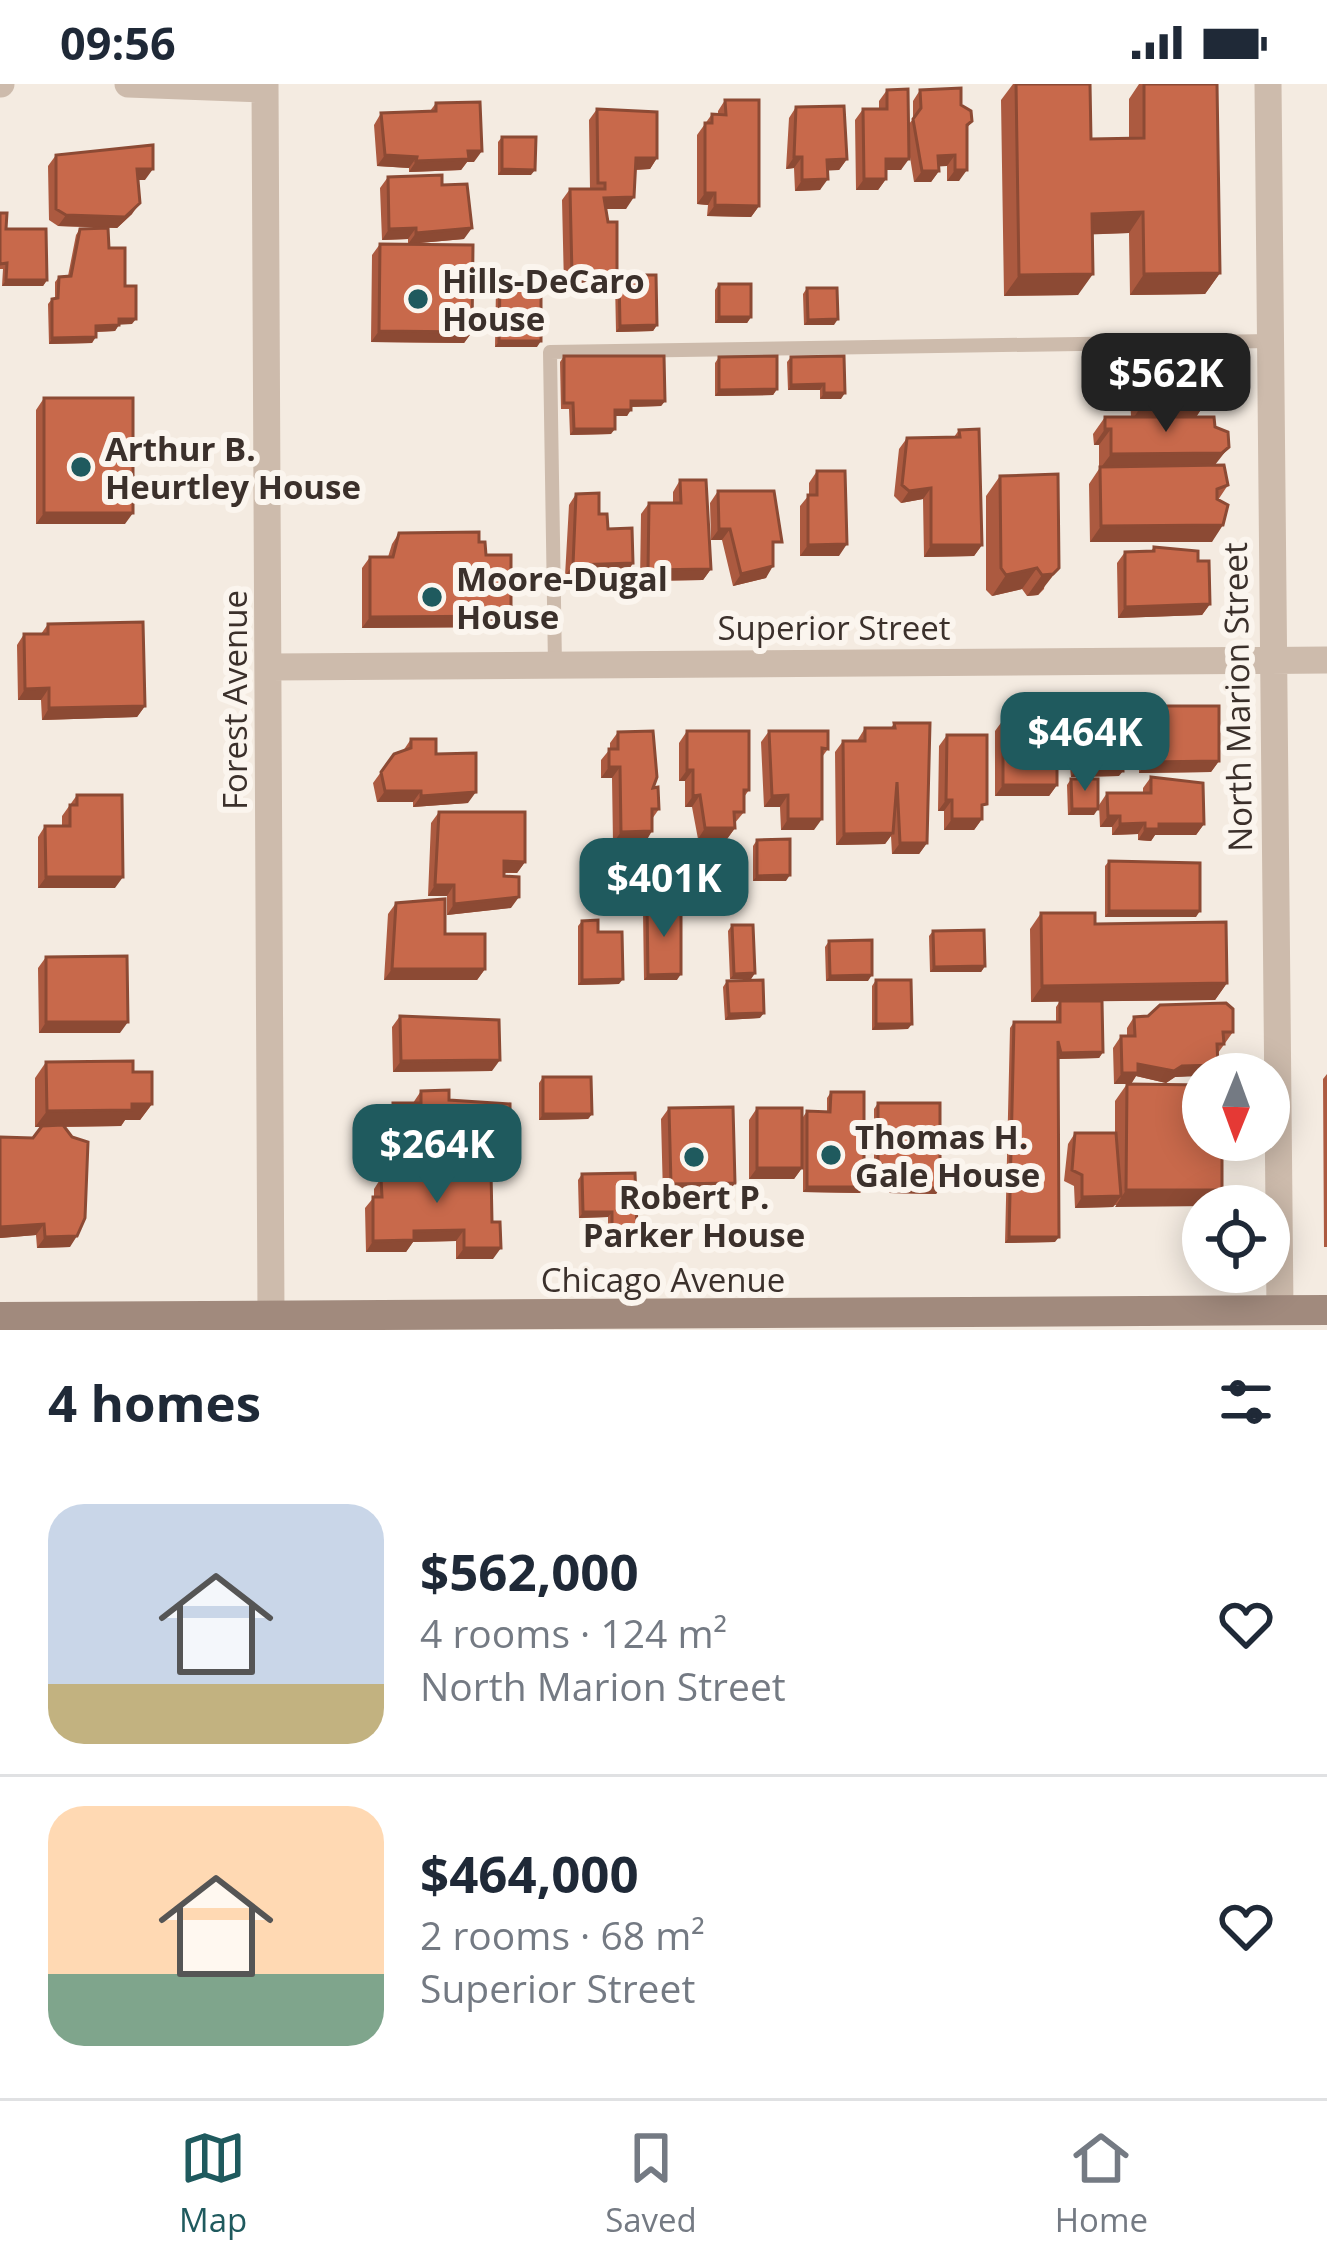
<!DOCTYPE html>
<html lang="en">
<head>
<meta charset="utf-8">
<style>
	:root { --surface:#fff; --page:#f2f2f3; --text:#1f2937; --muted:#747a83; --line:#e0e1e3; --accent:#1f5a5e }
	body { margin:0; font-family:"Open Sans",sans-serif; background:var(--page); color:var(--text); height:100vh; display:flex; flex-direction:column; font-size:45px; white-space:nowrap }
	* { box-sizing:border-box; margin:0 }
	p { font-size:39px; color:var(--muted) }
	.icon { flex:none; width:66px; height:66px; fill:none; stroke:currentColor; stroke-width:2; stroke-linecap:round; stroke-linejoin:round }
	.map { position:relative; height:1246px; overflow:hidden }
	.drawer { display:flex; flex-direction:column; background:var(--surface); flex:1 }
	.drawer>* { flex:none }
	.needle { width:78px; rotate:181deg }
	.buttons { position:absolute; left:1182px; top:969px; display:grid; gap:24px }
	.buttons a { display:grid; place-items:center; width:108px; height:108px; border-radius:50%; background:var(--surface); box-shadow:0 6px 30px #0003; font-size:60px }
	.price { position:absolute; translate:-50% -102px; padding:0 27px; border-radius:24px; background:var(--accent); color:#fff; font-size:39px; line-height:78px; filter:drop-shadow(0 3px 6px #0008) }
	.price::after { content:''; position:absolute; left:50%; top:72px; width:36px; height:27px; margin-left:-18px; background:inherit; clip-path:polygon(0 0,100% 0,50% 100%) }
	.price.on { background:#222; color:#fff }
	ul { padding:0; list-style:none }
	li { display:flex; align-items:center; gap:36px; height:300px; padding:0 48px }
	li+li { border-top:3px solid var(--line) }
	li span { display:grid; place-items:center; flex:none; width:336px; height:240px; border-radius:36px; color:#555 }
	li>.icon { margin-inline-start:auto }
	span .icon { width:144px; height:144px; fill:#fffc; stroke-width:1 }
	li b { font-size:51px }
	h2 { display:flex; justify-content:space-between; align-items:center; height:144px; padding:0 48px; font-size:51px }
	.status { display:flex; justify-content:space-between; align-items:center; height:84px; padding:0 60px; background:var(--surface); direction:ltr }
	.status svg { height:33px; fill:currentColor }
	.menu { display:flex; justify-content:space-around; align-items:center; height:168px; border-top:3px solid var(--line); background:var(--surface); font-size:33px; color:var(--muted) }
	.menu a { display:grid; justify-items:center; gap:6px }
	.menu .on { color:var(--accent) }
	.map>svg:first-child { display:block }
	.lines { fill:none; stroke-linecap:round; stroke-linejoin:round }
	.service { stroke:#cdbbac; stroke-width:14 }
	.minor { stroke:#cdbbac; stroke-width:27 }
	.secondary { stroke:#a18a7d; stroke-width:30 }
	.wall { fill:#ac5a40 }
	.shaded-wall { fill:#8c4a34 }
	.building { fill:#c8694b; stroke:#8c4a34; stroke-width:3 }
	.poi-dot { fill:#1f5a5e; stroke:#fbf5ee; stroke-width:4.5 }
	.labels { text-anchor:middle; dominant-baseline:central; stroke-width:12; stroke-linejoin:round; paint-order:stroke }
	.poi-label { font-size:33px; font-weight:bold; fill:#3b302b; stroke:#fbf5ee; text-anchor:start }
	.street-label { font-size:33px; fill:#3b302b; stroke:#fbf5ee }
</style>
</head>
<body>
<div class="status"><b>09:56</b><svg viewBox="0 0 49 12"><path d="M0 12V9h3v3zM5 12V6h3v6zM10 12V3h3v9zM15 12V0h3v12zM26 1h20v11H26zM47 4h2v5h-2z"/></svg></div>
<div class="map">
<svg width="1327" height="1246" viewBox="0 0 1327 1246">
	<rect width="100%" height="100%" fill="#f4ebe1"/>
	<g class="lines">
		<path class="service" d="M555 581 550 268 1270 257"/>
		<path class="minor" d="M0 0H1
			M128 0 265 5
			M265 0 271 1233
			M1268 0 1280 1226
			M270 583 1327 576"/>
		<path class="secondary" d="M0 1233 1327 1226"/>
	</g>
	<path class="wall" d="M1013 0H1090L1091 55H1129V15L1139 0H1217L1220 189 1205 210 1130 211 1129 149 1092 150 1078 211 1004 212 1001 16Z
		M887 6 908 41 913 35V17L920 6 961 21 972 37 967 44 959 97H947V82H939V87L931 98H914L909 67 901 86H886V95L878 106H856L855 36 863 25H879V17Z
		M725 16 759 122 751 133 707 132 708 121 697 120V51L712 30H718V27Z
		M436 19 474 78H467L461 86 409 88V84L377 82 374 41 381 29 430 27Z
		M796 23 847 75 839 86H828L820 106 795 107 794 84 786 85 789 34Z
		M597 25 657 74 650 85 636 86 626 125H606L610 201 564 202 562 116 570 105H590L589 36Z
		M502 53 531 91H498V58Z
		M56 71 145 96H138L132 130 117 144 58 142 49 136 48 82Z
		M388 93 442 101 464 155 409 160 472 248 464 259 371 258 372 171 380 160H408V155L382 156 380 104Z
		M0 129 6 145 47 196 43 202H2L3 185H0Z
		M80 145 109 164 125 202 132 240H119L115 247 96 248 92 259 49 260 48 220 52 215H55V198L59 193 68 192 76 151Z
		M619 191 657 241 653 247 616 248 615 197Z
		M500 197 537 263H495L496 203Z
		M719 200 751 233 747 239H715V206Z
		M807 204 834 241H804L803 210Z
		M1172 269 1202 324 1196 333 1216 381 1228 401 1218 416 1212 458H1090L1089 400 1099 385V361H1094L1093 350 1105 333H1131L1130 312 1139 299 1147 288 1164 285V280Z
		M564 272 665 317 661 322 631 323 627 332H615L611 350 570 351 569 325H561L560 278Z
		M719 273 777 305 773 311 715 312V279Z
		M791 273 841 315H820V306H788L787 278Z
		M44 314 125 440H36V326Z
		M959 346 982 461 974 472 924 473 923 415 901 419 894 412 899 365 907 354 954 353Z
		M817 387 839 472H800V422L809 411V399Z
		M1058 390 1044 505 1038 511 1027 512 1022 505 992 512 986 506V412L1000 392Z
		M680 396 711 485 703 496 640 497 641 430 649 419H673V408Z
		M718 407 774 469 766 494 733 502 722 456H711L710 419Z
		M576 410 599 430 633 479 625 491 565 492 569 421Z
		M399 449 479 458 486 471 503 543 362 544V484L370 473H388L392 460Z
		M1154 463 1198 477 1210 520 1202 531 1118 534 1117 479 1125 468 1151 467Z
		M48 540 145 622 137 633 42 636 41 616H18L17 561 24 550H41Z
		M1146 622 1219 677 1211 688 1139 689V633Z
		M1003 636 1057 701 1049 712H995V647Z
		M894 639 927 759 919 770H892L891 752 885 760 836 761 835 668 843 657H857L865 644H891Z
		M687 647 749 706 744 713V728L734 740 735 744 727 755H698L692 723H685V697H679V659Z
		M769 647 828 665 822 673 814 746H781L780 723H764L761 658Z
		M618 648 653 704 659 725 652 735 645 759H613L612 694H601V676L610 665V659Z
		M947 651 982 729V735L974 746H944V727H938L939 662Z
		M411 655 436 670 468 719 413 723V718H377L373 699 394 670 403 667Z
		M1072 658 1119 692 1071 693 1068 663Z
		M1151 693 1204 740 1196 751H1155L1151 757 1138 756V750L1112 751V743H1100L1099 721 1107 709H1143V704Z
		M1071 695 1094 731H1068L1067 701Z
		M77 711 115 804H38V753L45 742H62V732Z
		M439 728 525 778 517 789H504L511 824 447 831V812H428L431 739Z
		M757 756 786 797H753V762Z
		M1109 777 1196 833H1105V782Z
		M396 819 445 850 485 885 477 896H384L388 830Z
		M647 821 677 896H644L643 827Z
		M1041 829 1095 840 1227 899 1215 916 1102 917 1103 968 1099 974 1058 975 1055 1158 1005 1159 1010 944 1014 938H1056V923L1060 917 1031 918 1030 845Z
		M582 837 598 848 619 900 578 901V842Z
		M732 841 755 889 751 895H730L728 847Z
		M933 847 985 882 981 888H930L929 852Z
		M829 857 868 897H826L825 863Z
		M46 873 120 949H39L38 884Z
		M876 896 908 945 872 946V902Z
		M727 897 760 934 725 936 723 903Z
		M400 932 492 987 393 988 392 943Z
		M1134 933 1233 948 1218 969V981L1212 990 1175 993 1166 999 1136 992 1131 1000H1114L1113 964 1121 952H1127V944Z
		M46 978 133 988 152 1020 140 1036H125L121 1042 64 1043 70 1163 37 1164 36 1151 0 1154V1053L33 1054 42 1043H35V994Z
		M1327 990V1163H1324L1323 995Z
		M543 993 592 1030 588 1035 539 1036V999Z
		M1127 1000 1212 1067 1222 1106 1211 1122 1115 1121 1113 1123 1075 1124 1074 1102 1064 1097 1068 1060 1075 1049H1115V1017Z
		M421 1007 449 1016 502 1072 386 1070 385 1030 393 1019H413Z
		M831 1008 864 1103 860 1109 803 1108V1033L807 1027 827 1028V1014Z
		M878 1019 940 1104 936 1110 889 1109V1087H874V1025Z
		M669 1024 735 1099 727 1110 663 1111 661 1035Z
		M757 1024 802 1084 794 1095H749V1036Z
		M413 1080 493 1175H456V1157L413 1158 406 1168H366L365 1124 374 1113V1105L381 1094 405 1093Z
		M582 1090 637 1143 633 1148 608 1149V1133L579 1134 578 1096Z"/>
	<path class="shaded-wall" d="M468 67H482L474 78H467L461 86 409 88 416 77Z
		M385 71 417 73 409 84 377 82Z
		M955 71 947 82 930 83 938 72Z
		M794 73H802L794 84 786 85Z
		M636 74H657L650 85 628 86Z
		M847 75 839 86 820 87 827 76Z
		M886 75H909L901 86H878Z
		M137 85H153L145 96H129Z
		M502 85 535 86 531 91H498Z
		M955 86H967L959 97H947Z
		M922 87H939L931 98H914Z
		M828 95 820 106 795 107 802 96Z
		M864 95H886L878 106H856Z
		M705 109H715L708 121 697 120Z
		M634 113 626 125H597L604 114Z
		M140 119 132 130 117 144 58 142 66 131Z
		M715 121 759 122 751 133 707 132Z
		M1143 128 1129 149 1077 151 1092 130Z
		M416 144 408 155 382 156 389 145Z
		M472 144 464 155 408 160 416 149Z
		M1220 189 1205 210 1130 211 1144 190Z
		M617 190 610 201 564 202 572 191Z
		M1093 190 1078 211 1004 212 1019 191Z
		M6 196H47L43 202H2Z
		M719 233H751L747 239H715Z
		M119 235H136L132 240 115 241Z
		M838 235 834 241H804L808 236Z
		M119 241 115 247 92 248 96 242Z
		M657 241 653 247 616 248 620 242Z
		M379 247 472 248 464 259 371 258Z
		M96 253 92 259 49 260 52 254Z
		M499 257H541L537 263H495Z
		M824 300 820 306H788L791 301Z
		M777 305 773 311 715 312 719 306Z
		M824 309H845L841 315H820Z
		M631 317H665L661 322 627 323Z
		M1202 324 1194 336 1131 337 1139 326Z
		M615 326H631L627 332H611Z
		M574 345H615L611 350 570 351Z
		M1105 345H1111L1099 361H1094Z
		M1229 363 1211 386H1099L1111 370Z
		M931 404 923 415 901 419 909 407Z
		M44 429H133L125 440H36Z
		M1223 441 1212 458H1090L1101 442Z
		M719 445H730L722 456H711Z
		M847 460 839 472H800L808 461Z
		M931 461H982L974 472 924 473Z
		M633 479 625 491 565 492 573 481Z
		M773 482 766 494 733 502 741 490Z
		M1037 484 1022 505 992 512 1006 491Z
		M1059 484 1038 511 1027 512 1042 491Z
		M711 485 703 496 640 497 648 486Z
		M1210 520 1202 531 1118 534 1125 523Z
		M511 532 503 543 362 544 370 533Z
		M49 604 41 616H18L25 605Z
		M145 622 137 633 42 636 49 624Z
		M1219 677 1211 688 1139 689 1147 678Z
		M609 683H620L612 694H601Z
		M687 686H693L685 697H679Z
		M1075 687H1123L1119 692 1071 693Z
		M1003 701H1057L1049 712H995Z
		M385 707H421L413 718H377Z
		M476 708 468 719 413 723 421 712Z
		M700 711 692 723H685L693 712Z
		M788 711 780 723H764L772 712Z
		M946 716H952L944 727H938Z
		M1072 725H1098L1094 731H1068Z
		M1108 732H1120L1112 743H1100Z
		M788 735H822L814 746H781Z
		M952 735H982L974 746H944Z
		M1145 739 1138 750 1112 751 1120 740Z
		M1159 740H1204L1196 751H1155L1151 757 1138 756 1145 745Z
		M705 744H735L727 755H698Z
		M652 747 645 759H613L621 748Z
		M893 749 885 760 836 761 844 750Z
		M900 759H927L919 770H892Z
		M504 777 525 778 517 789 497 788Z
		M790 791 786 797H753L757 792Z
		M46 793H123L115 804H38Z
		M435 801H454L447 812H428Z
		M519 813 511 824 447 831 454 820Z
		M1109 827H1200L1196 833H1105Z
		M985 882 981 888H930L934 883Z
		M392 885H485L477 896H384Z
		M755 889 751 895H730L734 890Z
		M681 890 677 896H644L648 891Z
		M872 891 868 897H826L830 892Z
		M623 895 619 900 578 901 582 896Z
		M1227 899 1215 916 1031 918 1042 902Z
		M764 929 760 934 725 936 729 930Z
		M46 938H128L120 949H39Z
		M876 940H912L908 945 872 946Z
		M1103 968 1099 974 1057 975 1061 969Z
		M500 976 492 987 393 988 401 977Z
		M1138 980 1182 982 1218 981 1212 990H1203V992L1175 993 1166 999 1136 992 1131 1000H1114L1122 989Z
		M132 1020H152L140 1036H125L121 1042 35 1043 47 1027Z
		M543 1030H592L588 1035 539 1036Z
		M394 1059 510 1061 502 1072 386 1070Z
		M878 1081H893L889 1087H874Z
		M757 1084H802L794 1095H749Z
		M735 1099 727 1110 663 1111 671 1100Z
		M807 1103H864L860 1109 803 1108Z
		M893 1104H940L936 1110 889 1109Z
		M1126 1106H1222L1211 1122 1115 1123Z
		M1121 1112 1113 1123 1075 1124 1082 1113Z
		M583 1128H612L608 1133 579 1134Z
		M44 1140 36 1151 0 1154V1143Z
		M612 1143H637L633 1148 608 1149Z
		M464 1146 456 1157 413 1158 406 1168H366L373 1157 414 1147Z
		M77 1152 70 1163 37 1164 45 1153Z
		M1009 1153H1059L1055 1158 1005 1159Z
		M464 1164H501L493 1175H456Z"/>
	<path class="building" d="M1016 0H1090L1091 55 1144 54V0H1217L1220 189 1144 190 1143 128 1092 130 1093 190 1019 191Z
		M961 4V21L971 27 972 37 967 41V86H955V71L938 72 939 87H922L913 35 921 24 920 6Z
		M908 5 909 75H886V95H864L863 25H887V6Z
		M725 16H759V122L715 121V109H705V39H712V30L726 31Z
		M480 18 482 67H468L469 75 416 77 417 73 385 71 381 29 436 27V19Z
		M844 22 847 75 827 76 828 95 802 96V73H794L796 23Z
		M597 25 657 28V74H636L634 113 604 114 608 138H617V190L572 191 570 105H605V99H598Z
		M502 53H536L535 86 502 85Z
		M153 61V85H137L140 119 125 133 66 131 56 125V71Z
		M442 91V101L467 100 472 144 416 149V144L389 145 388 93Z
		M0 129H7L6 145H46L47 196H6L7 179 0 180Z
		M108 144 109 164H125V202H136V235H119V241L96 242V253L52 254V215L58 214 59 193 71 192 80 145Z
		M380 160 473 161 472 248 379 247Z
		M619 191H656L657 241 620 242Z
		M500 197H541V257H499Z
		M719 200H751V233H719Z
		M807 204H837L838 235 808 236Z
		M1172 269 1201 270 1202 324 1139 326 1138 301H1147V288L1172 284Z
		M564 272H664L665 317H631V326H615V345H574L573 319H564Z
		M777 272V305L719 306V273Z
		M844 272 845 309H824V300L791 301V273Z
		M44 314H133V429H44Z
		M1105 333H1214L1215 343 1228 348 1229 363 1222 369 1111 370V345H1105Z
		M979 345 982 461H931V404L909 407 902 401 907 354 960 353 959 346Z
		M1224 381 1228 401 1217 405V415L1228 421 1223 441 1101 442 1100 383Z
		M817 387H845L847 460 808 461V411H817Z
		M1058 390 1059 484 1053 490 1042 491 1037 484 1006 491 1001 484 1000 392Z
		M680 396H706L711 485 648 486 649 419H681Z
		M718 407H774L782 458H773V482L741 490 730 445H719Z
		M599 409V430H607L608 445 632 444 633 479 573 481 576 410Z
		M479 448V458H485L486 471H511V532L370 533V473H393L399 449Z
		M1154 463 1198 467V477H1209L1210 520 1125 523V468L1154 467Z
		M143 538 145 622 49 624V604L25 605 24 550H48V540Z
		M1146 622H1219V677L1147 678Z
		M1003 636H1057V701H1003Z
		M894 639H930L927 759H900L897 698 893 749 844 750 843 657H865V644H895Z
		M653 647 657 693 653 704 658 703 659 725H652V747L621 748 620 683H609V665H618V648Z
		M687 647H749V706H744V728H734L735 744H705L700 711 693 712V686H687Z
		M769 647H828V665L822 664V735H788V711L772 712Z
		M947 651H987V720L982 721V735H952V716H946Z
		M1122 654 1123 687H1075L1072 658Z
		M411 655H436V670L476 669V708L421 712V707H385L381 688 394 670 411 664Z
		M1151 693 1203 699 1204 740H1159V745H1145V739L1120 740V732H1108L1107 709H1151Z
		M1071 695H1098V725H1072Z
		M77 711H122L123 793H46L45 742H70V721H77Z
		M439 728H525V778L504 777V792L519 793V813L454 820V801H435Z
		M790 755V791L757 792V756Z
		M1109 777 1200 779V827H1109Z
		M445 815V850H485V885H392L396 819Z
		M647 821H681V890L648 891Z
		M1041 829H1095V840L1226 838 1227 899 1042 902Z
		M598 836V848H622L623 895 582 896V837Z
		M732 841H753L755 889 734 890Z
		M984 846 985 882 934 883 933 847Z
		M872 856V891L830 892 829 857Z
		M127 872 128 938H46V873Z
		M763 896 764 929 729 930 727 897Z
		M876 896H911L912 940H876Z
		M1060 917H1102L1103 968 1061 969 1058 957 1059 1153H1009L1014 938H1060Z
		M1226 919 1233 925V948H1223L1224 960H1217L1218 981 1182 982 1174 987 1138 980V989H1122L1121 952H1135L1134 933 1148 932 1160 921Z
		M400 932 499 936 500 976 401 977Z
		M133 977V988H152V1020H132V1026L47 1027 46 978Z
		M543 993H591L592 1030H543Z
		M1127 1000 1203 1001V1056H1212V1067H1222V1106H1126Z
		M449 1006V1016L510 1020V1061L394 1059 393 1019H421V1007Z
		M831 1008H864V1103H807V1027L830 1028Z
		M878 1019H940V1104H893V1081H878Z
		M733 1023 735 1099 671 1100 669 1024Z
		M757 1024H802V1084H757Z
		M63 1041 72 1053 88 1058 85 1134 77 1152 45 1153 44 1140 0 1143V1053L33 1054 42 1042Z
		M1075 1049H1116L1121 1112 1082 1113V1091L1072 1086Z
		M413 1080 491 1087 492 1138H500L501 1164H464V1146L414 1147V1156L373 1157V1113H382L381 1094 413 1093Z
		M635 1089 637 1143H612V1128H583L582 1090Z"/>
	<g class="poi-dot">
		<circle cx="418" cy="215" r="12"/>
		<circle cx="81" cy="383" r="12"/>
		<circle cx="432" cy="513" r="12"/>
		<circle cx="831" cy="1071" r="12"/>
		<circle cx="694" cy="1073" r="12"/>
	</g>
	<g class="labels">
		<g class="poi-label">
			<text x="442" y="196">Hills-DeCaro<tspan x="442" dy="38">House</tspan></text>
			<text x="105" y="364">Arthur B.<tspan x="105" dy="38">Heurtley House</tspan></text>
			<text x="456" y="494">Moore-Dugal<tspan x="456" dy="38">House</tspan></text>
			<text x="855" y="1052">Thomas H.<tspan x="855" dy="38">Gale House</tspan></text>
			<text x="694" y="1112" text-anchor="middle">Robert P.<tspan x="694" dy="38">Parker House</tspan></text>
		</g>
		<g class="street-label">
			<text x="834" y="543">Superior Street</text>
			<text transform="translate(1237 613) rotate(-91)">North Marion Street</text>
			<text transform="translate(234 616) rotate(-90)">Forest Avenue</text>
			<text x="663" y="1195">Chicago Avenue</text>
		</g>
	</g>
</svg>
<div class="buttons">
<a><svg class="needle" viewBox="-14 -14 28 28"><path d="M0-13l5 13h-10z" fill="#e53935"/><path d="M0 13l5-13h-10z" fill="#747a83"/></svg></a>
<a><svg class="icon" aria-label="locate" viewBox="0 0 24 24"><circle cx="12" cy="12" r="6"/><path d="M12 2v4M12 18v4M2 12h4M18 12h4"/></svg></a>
</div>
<b class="price on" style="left:1166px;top:351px">$562K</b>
<b class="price" style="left:1085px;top:710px">$464K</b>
<b class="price" style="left:664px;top:856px">$401K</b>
<b class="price" style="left:437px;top:1122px">$264K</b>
</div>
<section class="drawer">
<h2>4 homes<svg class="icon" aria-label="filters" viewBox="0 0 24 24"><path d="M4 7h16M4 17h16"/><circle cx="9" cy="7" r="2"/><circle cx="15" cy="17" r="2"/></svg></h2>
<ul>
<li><span style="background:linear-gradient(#c9d6e8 75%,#c2b280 0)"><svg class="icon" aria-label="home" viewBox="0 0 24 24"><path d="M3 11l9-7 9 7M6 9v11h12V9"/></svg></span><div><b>$562,000</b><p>4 rooms · 124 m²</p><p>North Marion Street</p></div><svg class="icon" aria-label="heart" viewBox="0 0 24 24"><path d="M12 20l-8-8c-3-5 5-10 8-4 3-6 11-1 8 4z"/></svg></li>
<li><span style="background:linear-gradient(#ffd9b3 70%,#7fa58c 0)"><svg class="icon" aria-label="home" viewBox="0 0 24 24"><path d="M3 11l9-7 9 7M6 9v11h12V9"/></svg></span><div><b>$464,000</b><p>2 rooms · 68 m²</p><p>Superior Street</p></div><svg class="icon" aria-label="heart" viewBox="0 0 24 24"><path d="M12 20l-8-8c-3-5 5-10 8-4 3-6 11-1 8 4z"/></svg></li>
</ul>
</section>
<nav class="menu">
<a class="on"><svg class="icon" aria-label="map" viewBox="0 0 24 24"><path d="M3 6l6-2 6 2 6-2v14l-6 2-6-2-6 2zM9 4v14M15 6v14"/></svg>Map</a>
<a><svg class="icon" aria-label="saved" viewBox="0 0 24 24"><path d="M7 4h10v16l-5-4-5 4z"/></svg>Saved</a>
<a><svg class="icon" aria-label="home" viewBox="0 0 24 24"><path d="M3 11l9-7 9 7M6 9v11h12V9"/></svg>Home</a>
</nav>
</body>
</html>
